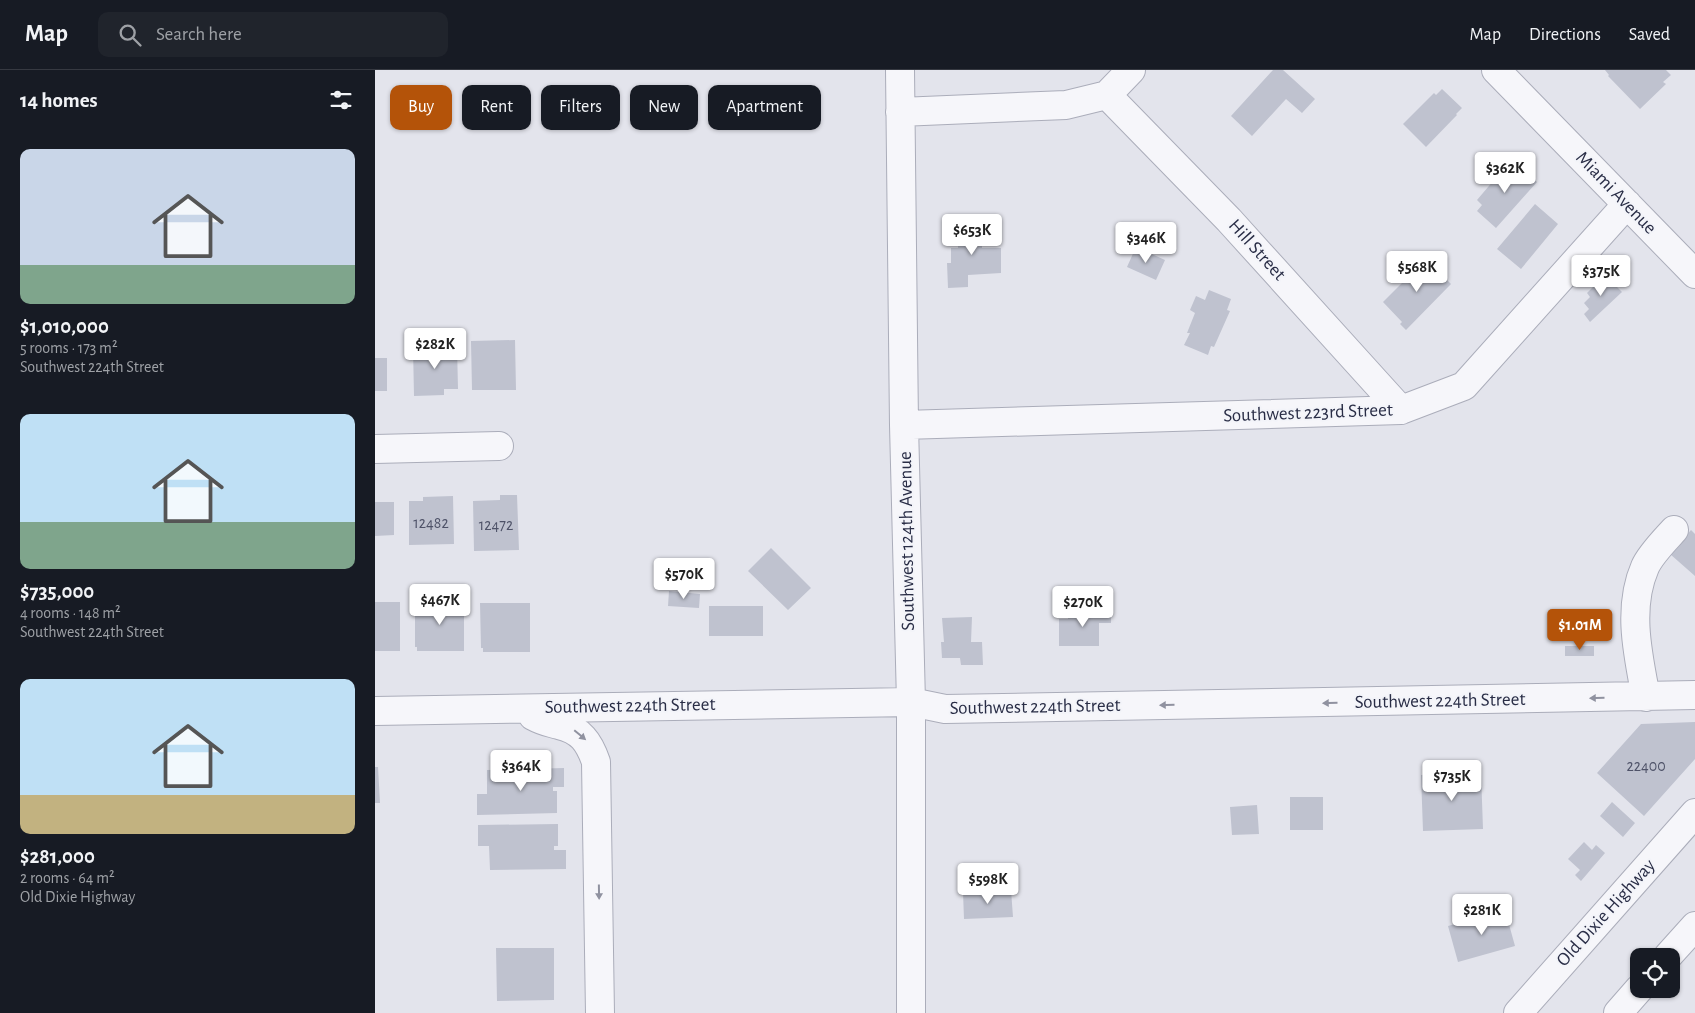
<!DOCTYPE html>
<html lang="en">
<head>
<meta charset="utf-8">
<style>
	:root { --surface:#171b24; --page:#20242c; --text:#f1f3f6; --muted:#9ea1a6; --line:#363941; --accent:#b45309 }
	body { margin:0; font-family:"Alegreya Sans",sans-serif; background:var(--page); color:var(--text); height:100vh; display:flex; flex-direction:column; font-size:19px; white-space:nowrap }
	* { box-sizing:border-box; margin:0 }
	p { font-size:16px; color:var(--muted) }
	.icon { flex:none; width:28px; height:28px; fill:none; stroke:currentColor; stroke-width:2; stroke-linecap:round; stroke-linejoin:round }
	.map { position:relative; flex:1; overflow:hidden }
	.panel { display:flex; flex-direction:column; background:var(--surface); width:375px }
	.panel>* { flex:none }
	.banner { position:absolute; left:15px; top:15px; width:475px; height:45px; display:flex; gap:10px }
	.fabs { position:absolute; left:1255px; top:878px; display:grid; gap:10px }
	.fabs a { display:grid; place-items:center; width:50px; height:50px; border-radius:10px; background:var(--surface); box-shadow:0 1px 4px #0004; font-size:25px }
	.price { position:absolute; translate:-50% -42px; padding:0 11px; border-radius:5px; background:#fff; color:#222; font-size:16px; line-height:32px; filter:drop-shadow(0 1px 2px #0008) }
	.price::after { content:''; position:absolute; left:50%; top:30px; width:15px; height:11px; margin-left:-8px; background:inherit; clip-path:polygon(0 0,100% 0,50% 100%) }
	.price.on { background:var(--accent); color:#fff }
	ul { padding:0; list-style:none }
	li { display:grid; align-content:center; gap:10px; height:265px; padding:0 20px }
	li span { display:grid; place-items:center; height:155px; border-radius:10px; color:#555 }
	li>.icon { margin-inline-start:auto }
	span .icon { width:90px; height:90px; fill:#fffc; stroke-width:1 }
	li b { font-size:21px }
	h2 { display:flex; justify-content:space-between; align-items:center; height:60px; padding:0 20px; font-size:21px }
	.pill { padding:0 18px; border-radius:10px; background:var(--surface); box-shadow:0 1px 4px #0004; font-size:18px; line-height:45px }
	.pill.on { background:var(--accent); color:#fff }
	header { display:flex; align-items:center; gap:30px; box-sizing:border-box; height:70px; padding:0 25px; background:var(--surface); border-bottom:1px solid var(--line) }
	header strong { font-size:24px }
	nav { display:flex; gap:28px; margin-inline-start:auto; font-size:18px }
	.search { width:350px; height:45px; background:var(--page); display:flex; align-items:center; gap:12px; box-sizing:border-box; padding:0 18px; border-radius:10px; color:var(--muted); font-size:19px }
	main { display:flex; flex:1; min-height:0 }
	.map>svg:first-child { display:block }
	.building { fill:#bfc2cf }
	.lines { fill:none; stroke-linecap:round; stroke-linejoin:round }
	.minor-casing { stroke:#abadba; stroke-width:30 }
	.minor { stroke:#f6f6fa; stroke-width:28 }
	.oneway { fill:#9092a0 }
	.labels { text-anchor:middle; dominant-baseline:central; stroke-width:4; stroke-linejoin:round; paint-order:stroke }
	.number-label { font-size:16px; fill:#4e5268 }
	.street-label { font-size:19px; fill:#292d46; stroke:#f3f4f9 }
</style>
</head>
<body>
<header>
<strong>Map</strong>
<div class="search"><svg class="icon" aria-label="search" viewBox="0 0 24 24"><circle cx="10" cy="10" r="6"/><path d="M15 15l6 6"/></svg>Search here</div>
<nav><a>Map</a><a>Directions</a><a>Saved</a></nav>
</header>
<main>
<section class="panel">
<h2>14 homes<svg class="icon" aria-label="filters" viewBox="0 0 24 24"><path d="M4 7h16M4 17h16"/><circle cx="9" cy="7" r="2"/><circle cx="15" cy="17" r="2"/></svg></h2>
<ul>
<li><span style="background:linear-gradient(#c9d6e8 75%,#7fa58c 0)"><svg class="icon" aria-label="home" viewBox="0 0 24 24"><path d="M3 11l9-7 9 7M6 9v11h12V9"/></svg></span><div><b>$1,010,000</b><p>5 rooms · 173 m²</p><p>Southwest 224th Street</p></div></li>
<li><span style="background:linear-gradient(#bfe0f5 70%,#7fa58c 0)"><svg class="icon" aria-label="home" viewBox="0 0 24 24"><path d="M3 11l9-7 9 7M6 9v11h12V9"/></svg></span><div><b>$735,000</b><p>4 rooms · 148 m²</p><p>Southwest 224th Street</p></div></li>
<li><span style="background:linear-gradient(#bfe0f5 75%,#c2b280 0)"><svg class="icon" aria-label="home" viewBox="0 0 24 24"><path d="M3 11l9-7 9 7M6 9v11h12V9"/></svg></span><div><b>$281,000</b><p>2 rooms · 64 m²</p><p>Old Dixie Highway</p></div></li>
</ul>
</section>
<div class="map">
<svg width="1320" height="943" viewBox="0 0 1320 943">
	<rect width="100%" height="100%" fill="#e3e4ec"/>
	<path class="building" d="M898 0H908L940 29 927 43 911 29 877 66 856 46Z
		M1230 0H1291L1296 5 1288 12 1291 14 1265 39 1233 6 1234 5Z
		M1067 19 1087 38 1081 44 1082 45 1051 77 1028 54 1059 23 1061 25Z
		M1136 90 1162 112 1121 158 1102 141 1107 135 1102 130Z
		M1160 134 1183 154 1146 199 1122 179Z
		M607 150V178H626V203L593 205V217L573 218 572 193H576V178H583V151Z
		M761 177 790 190 781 210 752 197Z
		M1049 187 1076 214 1031 260 1025 254 1027 252 1008 232 1035 205 1033 203Z
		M1230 205 1247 222 1215 252 1209 244 1214 239 1209 233 1215 227 1212 223Z
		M834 220 856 229 852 240 855 241 839 277 836 276 833 285 809 275 815 263H812L820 243 815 240 821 226 830 230Z
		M140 270 141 320H97L96 271Z
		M82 276 83 319H69V325L39 326 38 277Z
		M0 288H12V321H0Z
		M125 425H142L144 480 99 481 98 431 125 430Z
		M78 426 79 474 34 475V431H48V427Z
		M0 432H19V465L0 466Z
		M1316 460 1320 464V506L1295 484Z
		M396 478 436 518 413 540 373 501Z
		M294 521 325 524 324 538 293 536Z
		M0 532H25V581H0Z
		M40 532H89V581H42V577H40Z
		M105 533H155V582H108V578H106Z
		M334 536H388V566H334Z
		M711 539H736V553H724V576H684V549H693V542H711Z
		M597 547 596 572H607L608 595H586L585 588H567L566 572H569L567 548Z
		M1190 576H1219V586H1190Z
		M1320 652V689L1269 746 1222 703 1266 654Z
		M0 697H3L5 733H0Z
		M189 698V717H178V721H182V743L102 745V724H112V700Z
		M1106 703 1108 759 1048 761 1046 705Z
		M915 727H948V760H915Z
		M1237 732 1260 753 1248 767 1225 746Z
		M882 735 884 764 857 765 855 737Z
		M183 754V776H179V780H191V799L115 800 114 776H103V755Z
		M1209 772 1217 780 1221 775 1230 783 1206 811 1200 805 1205 800 1193 789Z
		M636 820 638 847 589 849 588 822Z
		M1130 840 1140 876 1083 892 1073 856Z
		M121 878H179V930L122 931Z"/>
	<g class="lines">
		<g class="minor-casing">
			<path id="minor" d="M525 0 529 355 536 632V943
				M1121 0 1320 204
				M732 25 854 150 1026 340
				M525 42 691 35 732 25 756 0
				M529 355 1026 340 1089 316 1252 134
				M0 379 124 376
				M1271 627C1263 585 1252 538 1270 497 1275 485 1290 470 1299 460
				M0 641 536 632 570 639 1320 625
				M158 646C169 652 173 652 184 655 206 660 214 672 221 692L225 943
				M1293 886 1320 856
				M1143 943 1320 743
				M1243 943 1264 919"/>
		</g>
		<use href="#minor" class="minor"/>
	</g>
	<defs><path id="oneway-solid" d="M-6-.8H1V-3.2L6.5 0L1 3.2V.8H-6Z" transform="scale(1.25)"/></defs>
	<g class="oneway">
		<use href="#oneway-solid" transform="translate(1222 628) rotate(179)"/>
		<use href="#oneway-solid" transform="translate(955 633) rotate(179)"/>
		<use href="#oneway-solid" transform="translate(792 635) rotate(179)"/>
		<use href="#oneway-solid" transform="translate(205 665) rotate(40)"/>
		<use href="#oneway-solid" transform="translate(224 822) rotate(89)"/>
	</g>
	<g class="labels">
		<g class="number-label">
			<text x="56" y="453">12482</text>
			<text x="121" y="455">12472</text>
			<text x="1271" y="696">22400</text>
		</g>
		<g class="street-label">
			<text transform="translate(1241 123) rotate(46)">Miami Avenue</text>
			<text transform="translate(882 180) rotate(48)">Hill Street</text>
			<text transform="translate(933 343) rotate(-2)">Southwest 223rd Street</text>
			<text transform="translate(532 471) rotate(-91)">Southwest 124th Avenue</text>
			<text transform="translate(1065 631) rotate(-1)">Southwest 224th Street</text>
			<text transform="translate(255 636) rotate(-1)">Southwest 224th Street</text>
			<text transform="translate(660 637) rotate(-1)">Southwest 224th Street</text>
			<text transform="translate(1231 843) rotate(-48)">Old Dixie Highway</text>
		</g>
	</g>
</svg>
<div class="fabs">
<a><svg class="icon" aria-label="locate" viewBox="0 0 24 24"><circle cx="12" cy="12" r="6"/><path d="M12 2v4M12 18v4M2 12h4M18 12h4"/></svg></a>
</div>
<b class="price" style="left:1130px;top:124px">$362K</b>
<b class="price" style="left:597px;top:186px">$653K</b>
<b class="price" style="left:771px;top:194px">$346K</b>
<b class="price" style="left:1042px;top:223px">$568K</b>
<b class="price" style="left:1226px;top:227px">$375K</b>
<b class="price" style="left:60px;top:300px">$282K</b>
<b class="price" style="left:309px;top:530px">$570K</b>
<b class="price" style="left:65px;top:556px">$467K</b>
<b class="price" style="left:708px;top:558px">$270K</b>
<b class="price on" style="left:1205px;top:581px">$1.01M</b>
<b class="price" style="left:146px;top:722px">$364K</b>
<b class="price" style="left:1077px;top:732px">$735K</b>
<b class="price" style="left:613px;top:835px">$598K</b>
<b class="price" style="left:1107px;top:866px">$281K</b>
<div class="banner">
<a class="pill on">Buy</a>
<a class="pill">Rent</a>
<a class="pill">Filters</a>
<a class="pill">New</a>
<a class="pill">Apartment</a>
</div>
</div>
</main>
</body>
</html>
